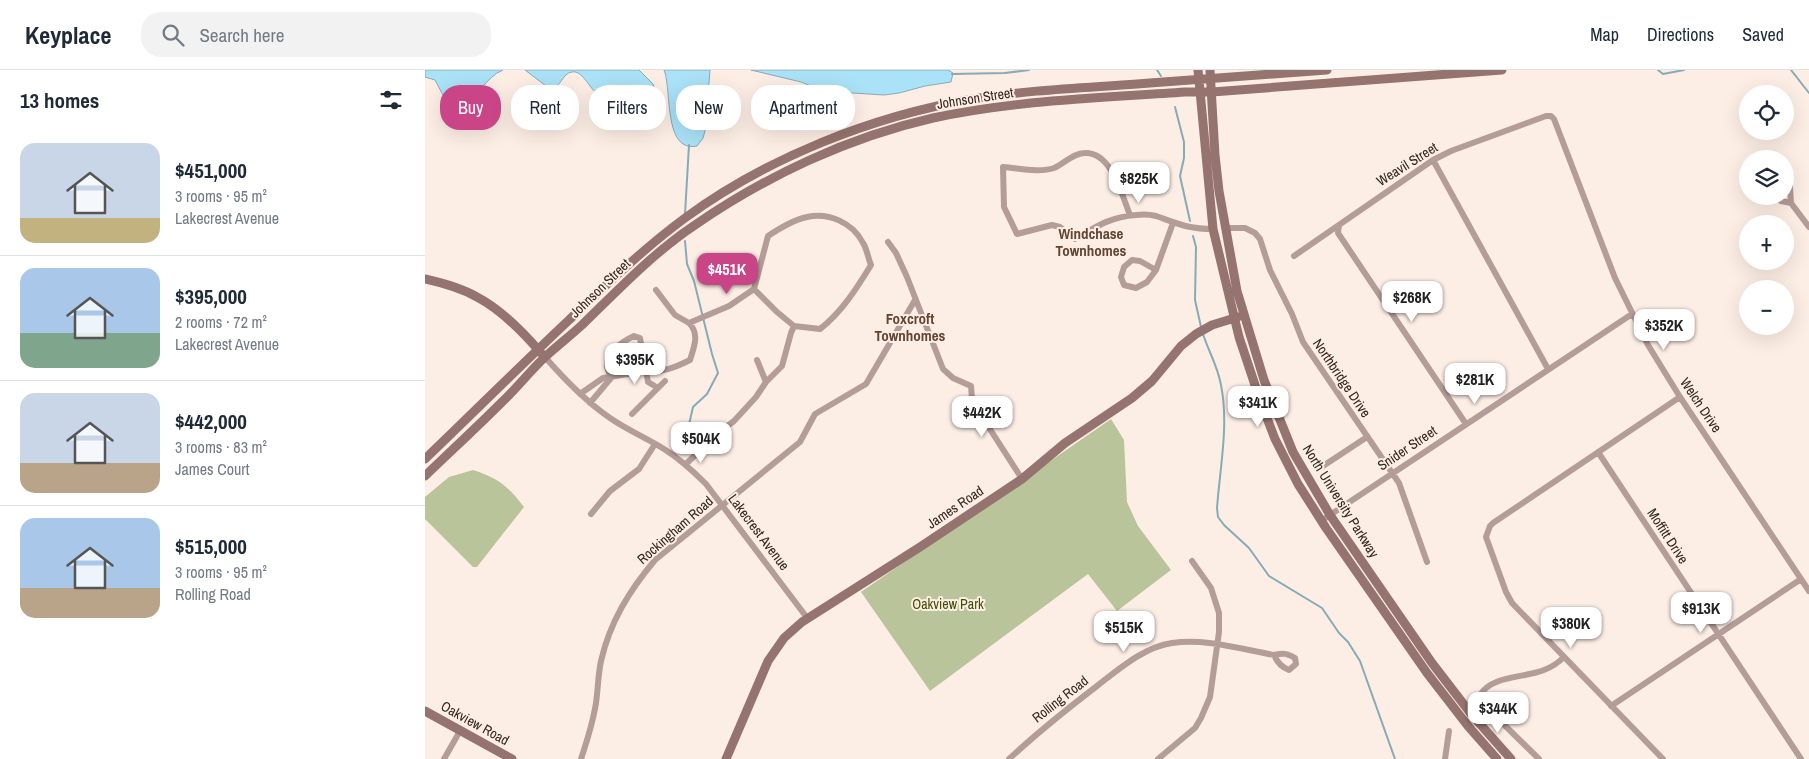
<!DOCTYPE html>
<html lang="en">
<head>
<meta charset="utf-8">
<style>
	:root { --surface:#fff; --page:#f2f2f3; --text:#1f2937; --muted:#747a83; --line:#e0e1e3; --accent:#c94588 }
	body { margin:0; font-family:"Archivo Narrow",sans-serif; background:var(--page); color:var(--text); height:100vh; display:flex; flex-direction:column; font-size:19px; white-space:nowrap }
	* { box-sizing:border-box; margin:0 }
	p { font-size:16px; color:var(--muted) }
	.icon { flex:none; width:28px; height:28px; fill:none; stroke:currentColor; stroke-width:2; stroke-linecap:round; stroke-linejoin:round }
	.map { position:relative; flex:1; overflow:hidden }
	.panel { display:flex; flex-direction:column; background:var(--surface); width:425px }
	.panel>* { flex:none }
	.hud { position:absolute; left:15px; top:15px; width:475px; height:45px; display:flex; gap:10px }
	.buttons { position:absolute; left:1314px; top:15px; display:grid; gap:10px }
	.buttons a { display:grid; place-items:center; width:55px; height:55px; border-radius:50%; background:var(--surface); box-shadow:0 5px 20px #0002; font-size:25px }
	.price { position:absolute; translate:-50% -42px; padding:0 11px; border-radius:10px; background:#fff; color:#222; font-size:16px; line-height:32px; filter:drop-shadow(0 1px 2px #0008) }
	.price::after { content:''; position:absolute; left:50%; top:30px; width:15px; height:11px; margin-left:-8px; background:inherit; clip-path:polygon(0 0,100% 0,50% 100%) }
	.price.current { background:var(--accent); color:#fff }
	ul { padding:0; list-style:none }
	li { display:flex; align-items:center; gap:15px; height:125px; padding:0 20px }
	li+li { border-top:1px solid var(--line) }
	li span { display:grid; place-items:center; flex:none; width:140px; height:100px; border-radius:15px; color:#555 }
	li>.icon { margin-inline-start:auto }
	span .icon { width:60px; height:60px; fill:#fffc; stroke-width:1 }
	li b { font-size:21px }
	h2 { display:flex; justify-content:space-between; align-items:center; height:60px; padding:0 20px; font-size:21px }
	.chip { padding:0 18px; border-radius:20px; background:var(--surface); box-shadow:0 5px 20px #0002; font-size:18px; line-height:45px }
	.chip.current { background:var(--accent); color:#fff }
	header { display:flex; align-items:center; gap:30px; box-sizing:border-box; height:70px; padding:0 25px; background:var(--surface); border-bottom:1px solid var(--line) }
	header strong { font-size:24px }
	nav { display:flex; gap:28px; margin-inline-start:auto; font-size:18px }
	.search { width:350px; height:45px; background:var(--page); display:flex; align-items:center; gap:12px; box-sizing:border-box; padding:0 18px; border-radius:20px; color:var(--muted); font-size:19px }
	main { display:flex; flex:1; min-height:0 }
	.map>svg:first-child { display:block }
	.green { fill:#bac49a }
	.water { fill:#aae2f8; stroke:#87aab7 }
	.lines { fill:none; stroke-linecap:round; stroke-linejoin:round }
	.stream { stroke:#87aab7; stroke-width:2 }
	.street { stroke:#b49c98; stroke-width:6 }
	.secondary { stroke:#95736e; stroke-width:9 }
	.labels { text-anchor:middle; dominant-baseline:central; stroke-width:4; stroke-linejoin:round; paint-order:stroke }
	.street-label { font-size:14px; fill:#34271f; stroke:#fdeee5 }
	.park-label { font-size:14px; fill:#424e00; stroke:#fdeee5 }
	.neighbourhood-label { font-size:15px; font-weight:bold; fill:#624433; stroke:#fdeee5 }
</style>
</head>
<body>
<header>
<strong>Keyplace</strong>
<div class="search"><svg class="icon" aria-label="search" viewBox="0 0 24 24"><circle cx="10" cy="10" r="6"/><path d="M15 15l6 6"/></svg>Search here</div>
<nav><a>Map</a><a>Directions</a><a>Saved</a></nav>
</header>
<main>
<section class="panel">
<h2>13 homes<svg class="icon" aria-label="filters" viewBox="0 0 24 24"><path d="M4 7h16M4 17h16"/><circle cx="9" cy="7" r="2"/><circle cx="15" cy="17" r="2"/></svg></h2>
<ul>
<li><span style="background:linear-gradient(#c9d6e8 75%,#c2b280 0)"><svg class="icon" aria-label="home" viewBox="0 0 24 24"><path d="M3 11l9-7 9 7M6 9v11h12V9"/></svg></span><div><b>$451,000</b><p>3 rooms · 95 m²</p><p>Lakecrest Avenue</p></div></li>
<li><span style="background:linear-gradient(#a9c7e8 65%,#7fa58c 0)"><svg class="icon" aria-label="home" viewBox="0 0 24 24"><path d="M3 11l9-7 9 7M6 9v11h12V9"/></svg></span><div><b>$395,000</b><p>2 rooms · 72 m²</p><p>Lakecrest Avenue</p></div></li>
<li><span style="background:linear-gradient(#c9d6e8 70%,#b9a48a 0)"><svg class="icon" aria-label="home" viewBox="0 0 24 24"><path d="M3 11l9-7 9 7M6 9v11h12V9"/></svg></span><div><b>$442,000</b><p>3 rooms · 83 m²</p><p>James Court</p></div></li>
<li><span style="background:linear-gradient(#a9c7e8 70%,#b9a48a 0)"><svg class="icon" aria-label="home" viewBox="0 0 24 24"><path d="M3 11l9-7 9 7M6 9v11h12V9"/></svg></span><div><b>$515,000</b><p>3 rooms · 95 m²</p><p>Rolling Road</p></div></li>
</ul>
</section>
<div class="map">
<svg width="1384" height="689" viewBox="0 0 1384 689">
	<rect width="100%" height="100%" fill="#fdeee5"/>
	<path class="green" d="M686 349 699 370 702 432 713 456 746 500 692 541 663 504 505 621 436 522Z
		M48 400C73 408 83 416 99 437L52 497H48L0 449V427L24 407Z"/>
	<path class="water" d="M0 0H78C60 7 55 28 32 35L20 29 10 10 0 7Z
		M100 0H214L228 14 229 17C222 28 184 25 171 23 164 17 157 0 147 2 137 3 137 17 125 19Z
		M239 0H285L280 61 278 68 272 76C238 83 247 19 239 0Z
		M326 0H523L528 3 526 12 500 16 474 23 459 25 428 23 414 25 401 22 376 12Z"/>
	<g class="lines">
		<path class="stream" d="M732 0 736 6
			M1233 0 1238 4 1259 0
			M1366 0 1384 23
			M527 4 580 3 604 0
			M750 37 759 72V88L755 106 765 151
			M260 144 264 75
			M768 166 771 177 770 230 776 257
			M778 264C783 280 793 297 796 315 804 355 795 397 792 438L793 447 799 455 824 478 844 506 897 538 914 563 923 572 935 591 970 689
			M256 375 263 359 268 337 282 324 293 303 287 284 269 211 262 194 260 171"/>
		<path class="street" d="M1008 90 1123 299
			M1360 110 1365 117 1366 133 1384 157
			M1349 126 1356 131 1366 133
			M705 145C697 126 687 82 660 83 648 83 639 94 629 98 614 103 594 98 578 97L579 137 592 164 627 155 635 157 650 169C672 156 685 147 711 145 718 144 724 144 731 146 754 154 763 159 788 159
			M914 155 913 163 1041 354
			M800 158H820L830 163 835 169 845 200 867 244 878 272 974 413 1002 492
			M463 172 471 183 482 207 518 299 528 308 546 316 547 329 552 339 597 409
			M869 186 1008 90 1026 81 1121 46H1126L1129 49 1190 208 1223 275 1255 327 1384 521
			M731 200 715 191 707 190 699 197 696 207 699 215 711 218 722 212 731 200 748 153
			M231 220 250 245 264 253 304 236 329 219
			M120 287C140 310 160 331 185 348 202 360 222 368 239 379 255 389 268 401 281 414L383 549
			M186 308C185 304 182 299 182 296 182 282 198 271 209 266L215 268 221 301C237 303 251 297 265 290 269 277 275 264 264 253
			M341 312 357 296 366 263 369 256 395 259C416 243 432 218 446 195 443 188 442 179 438 173 428 153 404 142 382 147 368 150 355 158 343 166L329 219 352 242 369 256
			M155 324 178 308 221 301 223 312 233 318
			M165 333 186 308
			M207 344 240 311
			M1173 382 1376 689
			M261 394 293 363 309 351 331 327 341 312 332 290
			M895 398 942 367
			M166 444 185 421 214 399 230 374
			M896 451 1207 244
			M1186 636 1376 509
			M19 689 35 661
			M156 689C162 671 168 652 171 633 173 619 173 605 176 591 185 552 204 521 230 490L375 372 390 344 441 314 490 230
			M584 689C612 663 642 639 672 616 694 599 719 577 747 573 780 568 816 579 849 585 858 583 862 583 870 588L871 594 864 600C856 597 852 592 849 585
			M733 689 770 658 776 648 785 627 794 562V543L786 518 767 491
			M1020 689 1024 661
			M1114 689 1058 634 1055 625C1067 605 1100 608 1119 600 1127 597 1133 593 1139 587
			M1238 689 1087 533 1081 522 1061 467 1065 456 1068 453 1255 327"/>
		<path class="secondary" d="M773 0 788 159 814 267 835 330 850 369 873 414 901 458 1002 603 1043 656 1072 689
			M785 0 790 85 794 121 812 221 839 310 868 382 905 445 1007 593 1047 645 1086 689
			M0 209C18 213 36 218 52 227 77 240 98 262 116 283
			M0 389C48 343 95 296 144 250 182 214 218 179 260 148 342 88 447 46 548 29 602 20 657 18 712 14 775 9 838 5 902 0
			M0 406C26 381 52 357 77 332 92 318 105 301 120 287 132 276 145 266 157 255 193 220 228 183 270 155 341 106 424 67 508 48 591 30 676 28 760 22H787L1077 0
			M0 641 87 689
			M301 689 343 591 359 568 377 552 495 477 597 409 640 373 707 328 727 311 756 276 771 264 787 255 813 247"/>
	</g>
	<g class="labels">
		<g class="street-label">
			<text transform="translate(550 28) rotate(-9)">Johnson Street</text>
			<text transform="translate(982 94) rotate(-32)">Weavil Street</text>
			<text transform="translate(175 218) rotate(-44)">Johnson Street</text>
			<text transform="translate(917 308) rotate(56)">Northbridge Drive</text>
			<text transform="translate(1276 335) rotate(56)">Welch Drive</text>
			<text transform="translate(982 378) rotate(-34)">Snider Street</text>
			<text transform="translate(916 431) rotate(58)">North University Parkway</text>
			<text transform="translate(530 437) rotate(-34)">James Road</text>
			<text transform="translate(250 460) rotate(-41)">Rockingham Road</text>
			<text transform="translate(334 462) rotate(53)">Lakecrest Avenue</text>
			<text transform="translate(1243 466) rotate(57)">Moffitt Drive</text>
			<text transform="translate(635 629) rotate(-38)">Rolling Road</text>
			<text transform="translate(50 653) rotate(29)">Oakview Road</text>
		</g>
		<g class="park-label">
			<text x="523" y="534">Oakview Park</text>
		</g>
		<g class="neighbourhood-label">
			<text x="666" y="163">Windchase<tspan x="666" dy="17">Townhomes</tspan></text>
			<text x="485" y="248">Foxcroft<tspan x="485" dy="17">Townhomes</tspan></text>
		</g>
	</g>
</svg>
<div class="buttons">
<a><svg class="icon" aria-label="locate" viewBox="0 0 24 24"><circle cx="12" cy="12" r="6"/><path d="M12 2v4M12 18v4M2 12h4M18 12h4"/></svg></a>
<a><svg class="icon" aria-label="layers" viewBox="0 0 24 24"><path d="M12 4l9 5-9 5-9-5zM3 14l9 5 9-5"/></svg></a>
<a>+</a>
<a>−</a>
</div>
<b class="price" style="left:714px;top:134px">$825K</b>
<b class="price current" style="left:302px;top:225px">$451K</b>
<b class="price" style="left:987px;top:253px">$268K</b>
<b class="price" style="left:1239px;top:281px">$352K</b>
<b class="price" style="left:210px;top:315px">$395K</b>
<b class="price" style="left:1050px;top:335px">$281K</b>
<b class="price" style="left:833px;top:358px">$341K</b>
<b class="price" style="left:557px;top:368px">$442K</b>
<b class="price" style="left:276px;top:394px">$504K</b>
<b class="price" style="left:1276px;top:564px">$913K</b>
<b class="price" style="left:1146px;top:579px">$380K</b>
<b class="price" style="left:699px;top:583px">$515K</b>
<b class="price" style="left:1073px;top:664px">$344K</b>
<div class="hud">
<a class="chip current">Buy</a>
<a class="chip">Rent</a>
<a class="chip">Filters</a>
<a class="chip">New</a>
<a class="chip">Apartment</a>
</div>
</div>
</main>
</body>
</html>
